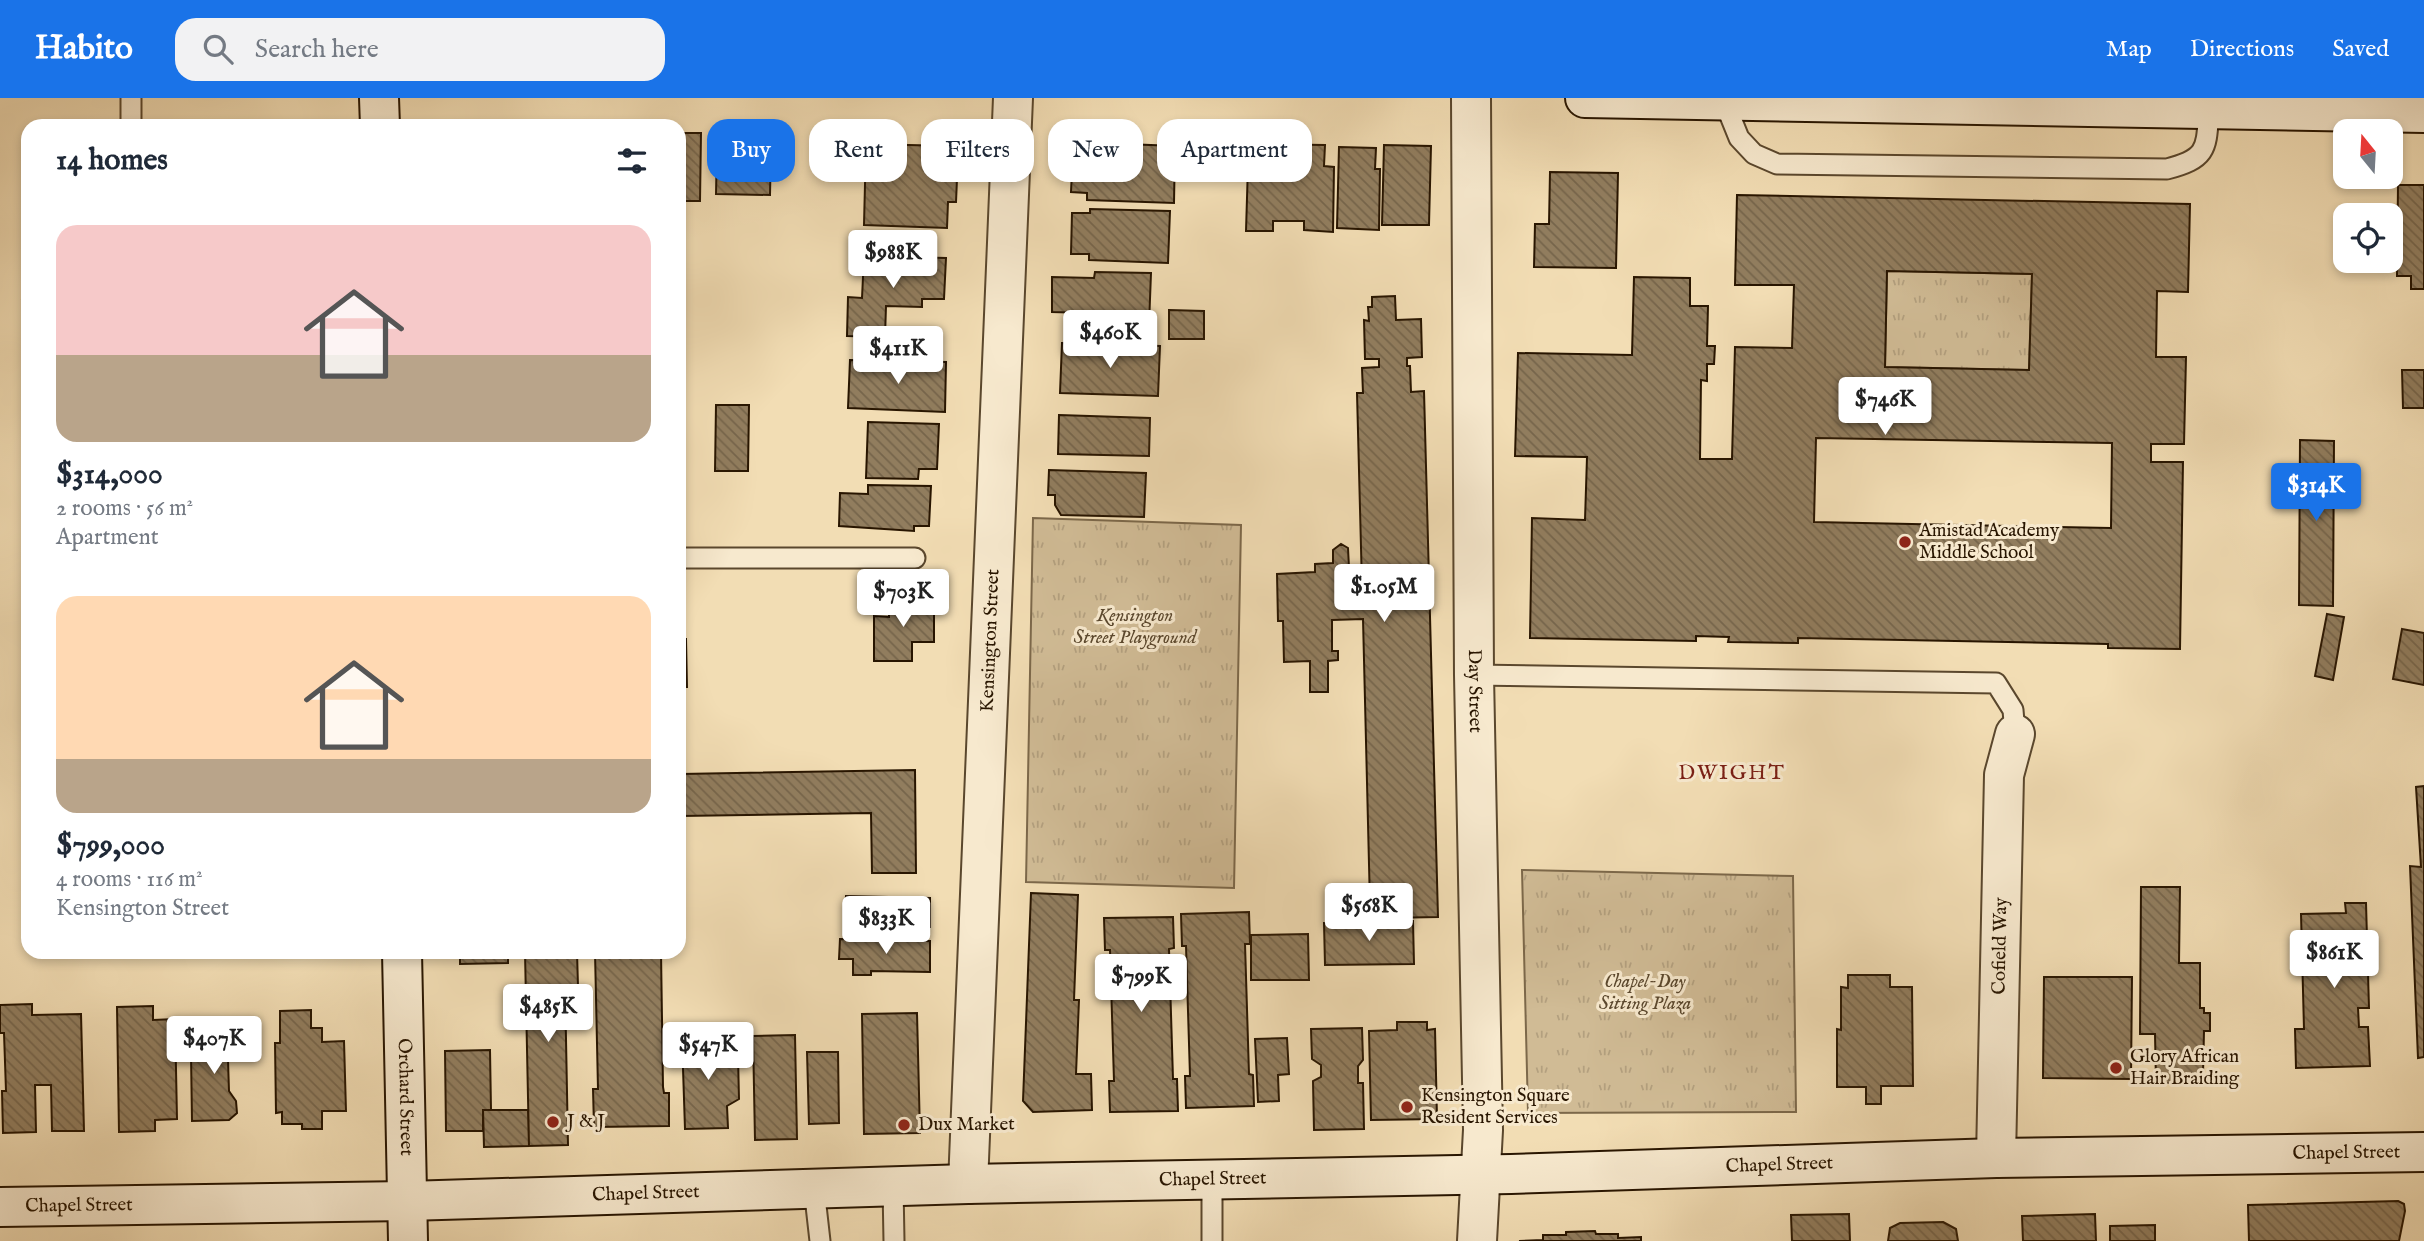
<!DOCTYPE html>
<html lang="en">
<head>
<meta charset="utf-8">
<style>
	:root { --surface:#fff; --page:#f2f2f3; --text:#1f2937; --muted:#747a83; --accent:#1a73e8 }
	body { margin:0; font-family:"IM FELL English",serif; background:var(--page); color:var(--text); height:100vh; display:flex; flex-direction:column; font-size:26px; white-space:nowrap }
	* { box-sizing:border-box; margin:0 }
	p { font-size:23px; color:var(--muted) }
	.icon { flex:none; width:38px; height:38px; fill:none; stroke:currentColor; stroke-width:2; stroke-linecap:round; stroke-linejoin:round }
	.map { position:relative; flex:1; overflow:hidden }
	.drawer { position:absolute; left:21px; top:21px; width:665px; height:840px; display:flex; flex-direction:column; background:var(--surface); border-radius:21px; box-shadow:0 4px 10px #0003 }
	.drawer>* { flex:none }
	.hud { position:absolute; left:707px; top:21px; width:665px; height:63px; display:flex; gap:14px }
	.needle { width:46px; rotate:342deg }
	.tools { position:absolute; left:2333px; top:21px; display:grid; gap:14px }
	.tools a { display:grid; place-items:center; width:70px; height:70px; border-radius:14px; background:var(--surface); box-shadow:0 4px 10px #0003; font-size:35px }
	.price { position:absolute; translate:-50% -60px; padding:0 16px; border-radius:7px; background:#fff; color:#222; font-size:23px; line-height:46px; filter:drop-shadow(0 2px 4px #0008) }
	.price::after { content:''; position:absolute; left:50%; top:42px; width:21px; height:16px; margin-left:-10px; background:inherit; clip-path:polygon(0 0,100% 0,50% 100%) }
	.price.selected { background:var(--accent); color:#fff }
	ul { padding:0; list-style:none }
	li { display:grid; align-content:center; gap:14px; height:371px; padding:0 35px }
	li span { display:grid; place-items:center; height:217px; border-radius:21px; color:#555 }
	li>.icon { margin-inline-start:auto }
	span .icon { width:126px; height:126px; fill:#fffc; stroke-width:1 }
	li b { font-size:30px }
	h2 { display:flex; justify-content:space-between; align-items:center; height:84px; padding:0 35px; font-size:30px }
	.tag { padding:0 24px; border-radius:21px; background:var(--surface); box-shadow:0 4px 10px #0003; font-size:24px; line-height:63px }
	.tag.selected { background:var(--accent); color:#fff }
	header { display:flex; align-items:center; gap:42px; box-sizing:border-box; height:98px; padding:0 35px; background:var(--accent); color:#fff }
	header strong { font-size:33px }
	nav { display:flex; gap:38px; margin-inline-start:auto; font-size:24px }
	.search { width:490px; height:63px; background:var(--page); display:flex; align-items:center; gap:18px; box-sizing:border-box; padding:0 24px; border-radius:21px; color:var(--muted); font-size:26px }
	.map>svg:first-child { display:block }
	.park { fill:url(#park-tufts); stroke:#7c684a; stroke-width:2 }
	.building { fill:url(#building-back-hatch); stroke:#281500; stroke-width:2; fill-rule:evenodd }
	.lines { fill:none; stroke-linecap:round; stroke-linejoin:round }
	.lane-casing { stroke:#5a472d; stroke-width:23 }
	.street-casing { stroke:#5a472d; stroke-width:42 }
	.secondary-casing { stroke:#281500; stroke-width:42 }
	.lane { stroke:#f7e9ce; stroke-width:19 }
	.street { stroke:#f7e9ce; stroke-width:38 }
	.secondary { stroke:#f7e9ce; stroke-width:38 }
	.poi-dot { fill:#8f2418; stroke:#f7e9ce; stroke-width:2.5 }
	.labels { text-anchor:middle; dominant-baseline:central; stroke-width:6; stroke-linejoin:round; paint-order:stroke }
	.poi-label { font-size:19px; fill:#281500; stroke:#f7e9ce; text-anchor:start }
	.park-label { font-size:19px; font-style:italic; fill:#5a472d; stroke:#f7e9ce }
	.street-label { font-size:19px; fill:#281500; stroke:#f7e9ce }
	.neighbourhood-label { font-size:21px; letter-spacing:2px; fill:#7a1f14; stroke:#f7e9ce }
</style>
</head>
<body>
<header>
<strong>Habito</strong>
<div class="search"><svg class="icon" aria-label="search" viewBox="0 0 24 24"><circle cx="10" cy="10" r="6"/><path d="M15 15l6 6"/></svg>Search here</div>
<nav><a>Map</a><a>Directions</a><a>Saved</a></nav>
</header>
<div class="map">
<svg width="2424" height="1143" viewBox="0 0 2424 1143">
	<defs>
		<pattern id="park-tufts" width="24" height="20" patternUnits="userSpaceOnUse" patternTransform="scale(1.75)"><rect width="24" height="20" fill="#d0bb95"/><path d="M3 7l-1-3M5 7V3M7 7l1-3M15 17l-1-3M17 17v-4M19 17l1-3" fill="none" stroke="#b3a07f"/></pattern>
		<pattern id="building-back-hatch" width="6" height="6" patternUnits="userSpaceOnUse" patternTransform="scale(1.75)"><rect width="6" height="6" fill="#917d5e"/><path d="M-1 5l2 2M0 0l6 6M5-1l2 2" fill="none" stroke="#76654b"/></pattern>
	</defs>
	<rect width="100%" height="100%" fill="#f2ddb4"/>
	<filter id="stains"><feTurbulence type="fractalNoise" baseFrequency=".00286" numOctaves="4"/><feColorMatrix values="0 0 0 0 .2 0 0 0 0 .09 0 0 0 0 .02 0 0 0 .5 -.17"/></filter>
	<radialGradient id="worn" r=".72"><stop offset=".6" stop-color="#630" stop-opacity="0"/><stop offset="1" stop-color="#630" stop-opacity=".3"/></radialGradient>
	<path class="park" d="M1887 173 2032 176 2029 272 1885 269Z
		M1033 420 1241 427 1234 790 1026 784Z
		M1522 772 1793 778 1796 1014 1528 1015Z"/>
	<path class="building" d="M721 34H739L738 47 771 48 770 97 716 96 717 47H721Z
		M25 35H28V201H22Z
		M679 35H701L700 103H679Z
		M1100 45 1175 48 1174 105 1087 102V95L1071 94 1073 51 1099 52Z
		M866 46 950 48 949 81H957L956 104H948L947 130 864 127Z
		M1256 46 1325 47 1324 68 1334 69 1333 134 1304 132V123H1273V133H1246L1248 67H1255Z
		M1384 47 1431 48 1429 127H1382Z
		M1339 49 1376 50 1375 71H1380L1379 132 1337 130Z
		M1550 74 1618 75 1616 170 1534 169 1535 126H1549Z
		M2398 87H2424V191H2411V178H2397Z
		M1737 97 2190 106 2188 194 2157 193 2156 259H2186L2184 346H2151V364H2183L2180 551 2108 550V546L1798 540V545L1728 544 1729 539 1696 538V543L1530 540 1532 420 1585 422 1587 359 1515 358 1518 255 1632 257 1634 179 1690 180V208H1708L1707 248H1715L1714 266H1707V283L1701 282 1700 361H1732L1735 249 1792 250 1794 187H1735ZM1887 173 2032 176 2029 272 1885 269ZM1816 340 2112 345 2111 430 1814 424Z
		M1090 111 1170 113 1168 165 1089 162V156H1071L1072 115H1090Z
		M864 158 946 160 944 201H922V209L886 208 885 239 847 238 848 199 862 200Z
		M1095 174 1151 175 1149 227 1087 224V215L1052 214V179L1094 180Z
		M1395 198 1396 222 1421 221 1422 259 1407 260V268H1410L1411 294 1424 293 1438 819 1332 821V808L1370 807 1363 521 1332 522V553H1338V562L1328 563V594H1310V563L1284 564 1283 523H1278L1277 476 1315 474V466L1333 465V452L1341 446 1348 450 1350 489 1362 488 1357 295H1363L1362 270 1379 269V261H1365L1364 222 1369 223 1368 209H1372V199Z
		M1169 212 1204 213V241H1169Z
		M1062 245 1160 248 1158 298 1060 295Z
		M850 262 946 264 945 314 848 310Z
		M2402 272H2424V310H2403Z
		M716 307H749L748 373H715Z
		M1059 317 1150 320 1149 358 1058 356Z
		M868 324 939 326 937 371H919L918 381 866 380Z
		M2300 342 2334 343 2333 508 2299 507Z
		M1049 372 1146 375 1144 419 1061 417 1055 407V397H1048Z
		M868 387 931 388 929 428H914V433L839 428 840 395 868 396Z
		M934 500V544H912V563H874V518L889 519V501Z
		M2327 516 2344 519 2333 582 2315 578Z
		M2402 531 2424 535V587L2393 581Z
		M679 541H686L687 589H679Z
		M915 672 916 775H872L871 715 681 718V676Z
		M2424 688V959L2418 960 2410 768 2421 769 2416 689Z
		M2141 789H2180L2179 865H2200V910H2204V915H2210V933H2204L2203 977 2173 976V985H2156L2155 936H2140Z
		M1031 795 1078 797 1074 902H1079L1076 976H1091L1092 1012 1033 1014 1023 1003Z
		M846 798 930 800V829L858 828V815H845Z
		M2345 805H2366L2369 910H2358L2359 929H2368L2370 968 2296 970 2295 931H2304L2301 816 2346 815Z
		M1249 814 1250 846H1245L1249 976 1253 977 1254 1008 1186 1010 1185 978H1190L1186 848H1182L1181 816Z
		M1173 819 1174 850 1169 851 1173 981H1177L1178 1013 1110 1014 1109 983H1114L1110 852H1105L1104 820Z
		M1413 823 1414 866 1325 867 1324 825Z
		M1308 836 1309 882H1251V837Z
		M840 841 930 843V874L871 873V877H853V861H839Z
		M460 854H508V865L460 866Z
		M525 854H577L578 888H565L568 1047 529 1048Z
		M595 854H661L663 989 664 995H669V1028L594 1029 593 991H598Z
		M1848 877H1890V889H1912L1913 988H1881V1006H1866V989H1837V931L1841 932V889L1848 890Z
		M2044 879H2132L2131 981 2043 980Z
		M32 906V917L81 916 84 1033H52L51 987H35L36 1034 3 1035 2 993H6L4 935H0V907Z
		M153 908V922L175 921 177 1021 155 1022V1033L119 1034 117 909Z
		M311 912V930H322V944L344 943 346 1013H322V1031H302V1026H282V1014L276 1015 275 945H280V913Z
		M917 915 920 1035 864 1036 862 916Z
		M1397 924H1427V932L1435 931 1437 1021 1371 1022 1369 933 1397 932Z
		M239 930 240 962H228L229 993 236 1003 237 1015 229 1022 192 1023 191 956 204 955V931Z
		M1362 930 1363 962 1358 968V985H1363L1364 1031 1314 1032 1313 983 1321 979V967L1312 961 1311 931Z
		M795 937 797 1041 755 1042 753 938Z
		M726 939V958H738L739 1001 727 1008 728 1030 685 1031 682 940Z
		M1287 940 1289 976 1278 977 1279 1003 1258 1004 1255 941Z
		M490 952 491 1012H483V1033H446L445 953Z
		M807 954H838L839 1025 809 1026Z
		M483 1012H528L529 1048 484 1049Z
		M2398 1103 2404 1106 2405 1113 2399 1143H2249L2248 1107Z
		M1849 1116 1850 1143H1792L1791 1117Z
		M2095 1116 2096 1143H2023L2022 1118Z
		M1943 1124 1956 1131 1958 1143H1888L1890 1130 1900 1125Z
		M2155 1127V1143H2110V1128Z
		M1595 1133 1596 1136H1618V1140L1641 1139V1143H1519L1543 1142V1137H1566V1134Z"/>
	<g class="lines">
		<g class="lane-casing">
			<path id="lane" d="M1724 3 1739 40 1754 56 1777 66 2167 71C2209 60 2206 50 2209 11
				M131 28V0
				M679 460H915
				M1474 577 1996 585 2013 612 2015 636
				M1212 1081V1143
				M893 1088 894 1143
				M814 1090 820 1143"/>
		</g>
		<g class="street-casing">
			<g id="street">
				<path id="s1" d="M1471 0 1474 577 1483 1032 1477 1143"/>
				<path id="s2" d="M1996 1060 2004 677 2015 636"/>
				<path id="s3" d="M968 1086 1013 0"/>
			</g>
		</g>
		<g class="secondary-casing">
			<g id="secondary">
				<path d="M379 0 380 28"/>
				<path d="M1585 0 2424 15"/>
				<path id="s4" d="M402 854 408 1143"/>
				<path id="s5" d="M0 1109 407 1103 968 1086 1511 1076 1996 1060 2424 1054"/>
			</g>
		</g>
		<use href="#lane" class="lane"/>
		<use href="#street" class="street"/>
		<use href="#secondary" class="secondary"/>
	</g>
	<g class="poi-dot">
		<circle cx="1905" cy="444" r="7"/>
		<circle cx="2116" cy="970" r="7"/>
		<circle cx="1407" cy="1009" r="7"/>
		<circle cx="553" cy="1024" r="7"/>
		<circle cx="904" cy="1027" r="7"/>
	</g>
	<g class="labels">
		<g class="poi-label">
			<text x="1919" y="433">Amistad Academy<tspan x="1919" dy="22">Middle School</tspan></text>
			<text x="2130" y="959">Glory African<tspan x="2130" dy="22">Hair Braiding</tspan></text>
			<text x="1421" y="998">Kensington Square<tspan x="1421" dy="22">Resident Services</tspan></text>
			<text x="567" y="1024">J &amp; J</text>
			<text x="918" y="1027">Dux Market</text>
		</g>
		<g class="park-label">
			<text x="1135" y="518">Kensington<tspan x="1135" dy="22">Street Playground</tspan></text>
			<text x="1645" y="884">Chapel-Day<tspan x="1645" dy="22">Sitting Plaza</tspan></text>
		</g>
		<g class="street-label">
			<text stroke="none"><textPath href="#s3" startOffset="544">Kensington Street</textPath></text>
			<text stroke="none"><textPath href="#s1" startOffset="593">Day Street</textPath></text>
			<text stroke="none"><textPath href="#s2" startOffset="212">Cofield Way</textPath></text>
			<text stroke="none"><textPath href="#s4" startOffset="145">Orchard Street</textPath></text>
			<text stroke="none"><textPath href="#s5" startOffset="2347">Chapel Street</textPath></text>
			<text stroke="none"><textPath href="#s5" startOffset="1780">Chapel Street</textPath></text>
			<text stroke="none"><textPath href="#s5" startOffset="1213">Chapel Street</textPath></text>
			<text stroke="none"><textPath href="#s5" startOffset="646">Chapel Street</textPath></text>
			<text stroke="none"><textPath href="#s5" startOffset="79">Chapel Street</textPath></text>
		</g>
		<g class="neighbourhood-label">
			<text x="1732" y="675">DWIGHT</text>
		</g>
	</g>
	<rect width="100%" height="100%" filter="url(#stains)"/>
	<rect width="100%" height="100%" fill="url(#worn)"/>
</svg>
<div class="tools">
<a><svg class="needle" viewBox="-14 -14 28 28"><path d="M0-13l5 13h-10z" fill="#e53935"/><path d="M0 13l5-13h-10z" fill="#747a83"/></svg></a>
<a><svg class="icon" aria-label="locate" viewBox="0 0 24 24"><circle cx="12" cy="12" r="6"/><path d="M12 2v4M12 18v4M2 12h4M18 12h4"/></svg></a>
</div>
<b class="price" style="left:893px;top:192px">$988K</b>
<b class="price" style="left:1110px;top:272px">$460K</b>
<b class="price" style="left:898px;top:288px">$411K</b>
<b class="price" style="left:1885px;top:339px">$746K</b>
<b class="price selected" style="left:2316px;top:425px">$314K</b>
<b class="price" style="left:1384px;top:526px">$1.05M</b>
<b class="price" style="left:903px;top:531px">$703K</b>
<b class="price" style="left:1369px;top:845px">$568K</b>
<b class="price" style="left:886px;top:858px">$833K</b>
<b class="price" style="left:2334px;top:892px">$861K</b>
<b class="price" style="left:1141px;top:916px">$799K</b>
<b class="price" style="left:548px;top:946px">$485K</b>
<b class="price" style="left:214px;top:978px">$407K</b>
<b class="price" style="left:708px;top:984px">$547K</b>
<div class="hud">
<a class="tag selected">Buy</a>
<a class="tag">Rent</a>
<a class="tag">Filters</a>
<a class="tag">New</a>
<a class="tag">Apartment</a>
</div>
<section class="drawer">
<h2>14 homes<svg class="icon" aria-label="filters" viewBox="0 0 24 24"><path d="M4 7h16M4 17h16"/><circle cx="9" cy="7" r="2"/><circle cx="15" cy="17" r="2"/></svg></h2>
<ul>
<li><span style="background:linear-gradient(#f6c9c9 60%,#b9a48a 0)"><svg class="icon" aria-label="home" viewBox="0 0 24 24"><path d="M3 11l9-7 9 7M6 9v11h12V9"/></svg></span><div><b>$314,000</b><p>2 rooms · 56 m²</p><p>Apartment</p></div></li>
<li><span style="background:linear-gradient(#ffd9b3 75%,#b9a48a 0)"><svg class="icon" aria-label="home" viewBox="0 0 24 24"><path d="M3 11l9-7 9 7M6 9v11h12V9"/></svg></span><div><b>$799,000</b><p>4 rooms · 116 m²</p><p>Kensington Street</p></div></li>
</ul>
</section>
</div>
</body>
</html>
